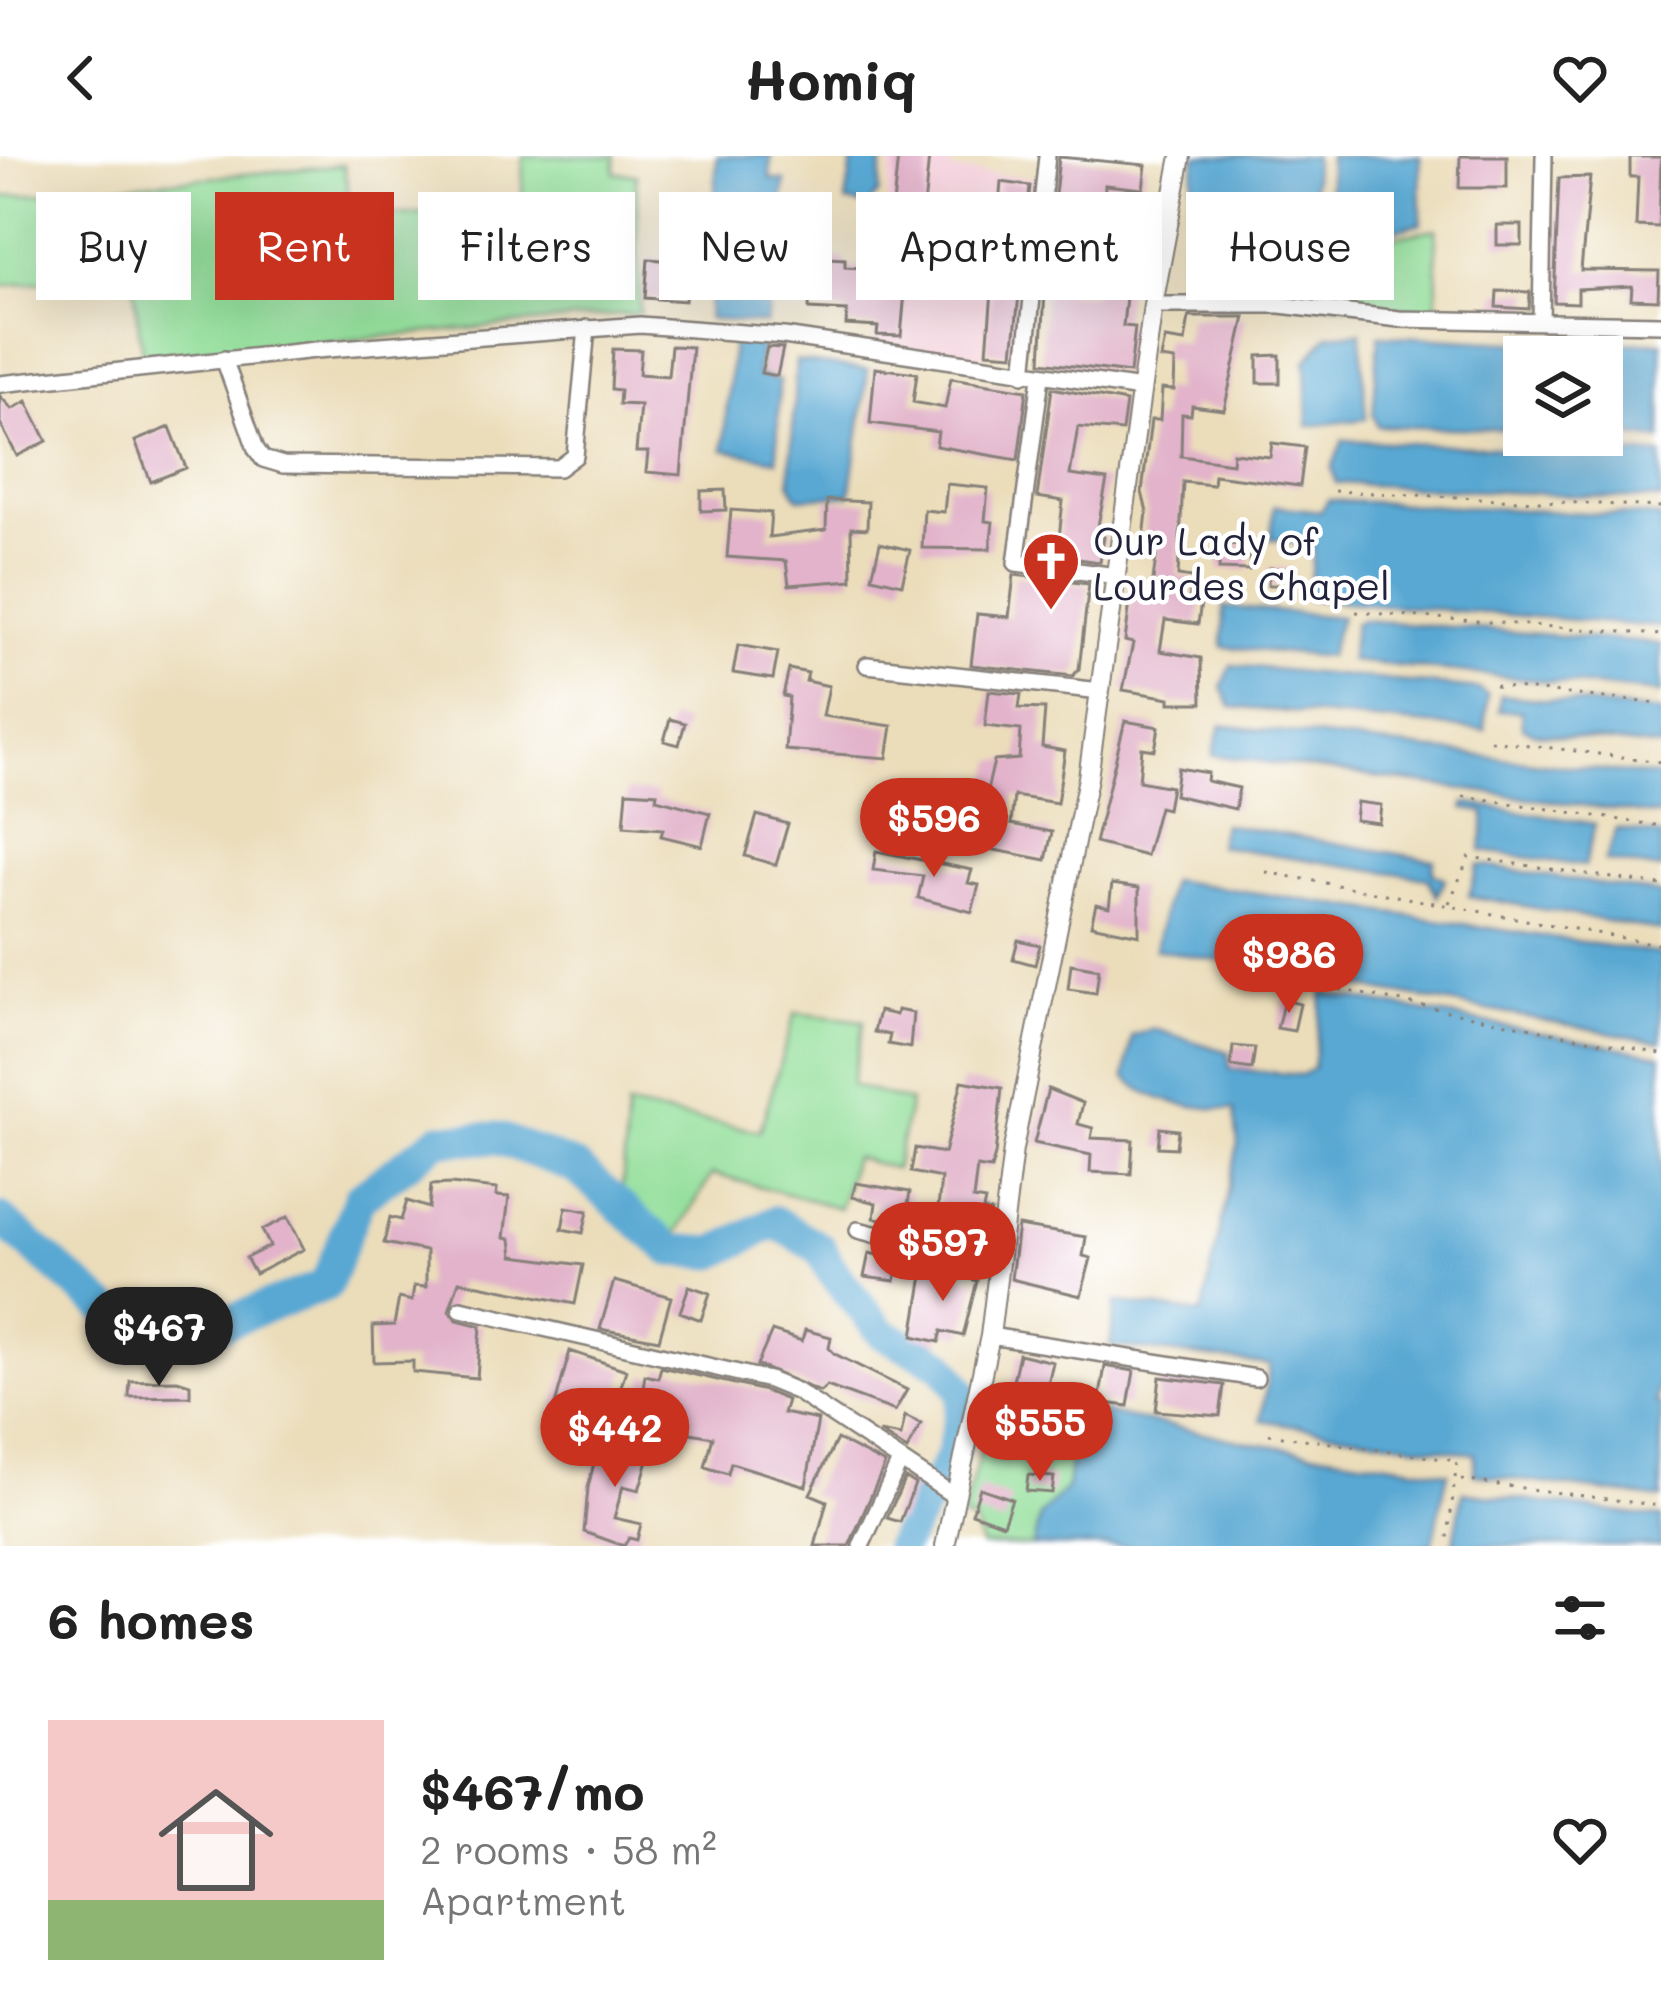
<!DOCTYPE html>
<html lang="en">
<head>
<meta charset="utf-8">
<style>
	:root { --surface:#fff; --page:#f2f2f2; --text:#222; --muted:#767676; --accent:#c8321e }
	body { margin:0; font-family:Mali,sans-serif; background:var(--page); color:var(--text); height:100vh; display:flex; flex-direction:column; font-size:45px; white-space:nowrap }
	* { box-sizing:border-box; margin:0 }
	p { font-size:39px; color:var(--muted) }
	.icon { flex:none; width:66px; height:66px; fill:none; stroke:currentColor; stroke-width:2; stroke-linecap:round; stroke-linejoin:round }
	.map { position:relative; height:1390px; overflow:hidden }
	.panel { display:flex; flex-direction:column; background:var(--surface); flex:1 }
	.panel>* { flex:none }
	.guide { position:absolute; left:36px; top:36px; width:1590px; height:108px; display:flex; gap:24px }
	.tools { position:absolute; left:1503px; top:180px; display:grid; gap:24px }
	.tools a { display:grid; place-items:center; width:120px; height:120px; border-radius:0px; background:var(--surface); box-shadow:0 12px 48px #0002; font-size:60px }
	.price { position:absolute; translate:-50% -102px; padding:0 27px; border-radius:42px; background:var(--accent); color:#fff; font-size:39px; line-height:78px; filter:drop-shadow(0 3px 6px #0008) }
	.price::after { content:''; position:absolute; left:50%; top:72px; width:36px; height:27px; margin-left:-18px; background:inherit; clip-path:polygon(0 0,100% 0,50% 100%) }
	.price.selected { background:#222; color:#fff }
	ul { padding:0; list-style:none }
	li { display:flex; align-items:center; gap:36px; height:300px; padding:0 48px }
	li span { display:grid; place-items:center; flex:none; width:336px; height:240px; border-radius:0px; color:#555 }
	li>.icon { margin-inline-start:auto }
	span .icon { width:144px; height:144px; fill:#fffc; stroke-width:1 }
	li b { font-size:51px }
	h2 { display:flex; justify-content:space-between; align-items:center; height:144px; padding:0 48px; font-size:51px }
	.tag { padding:0 42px; border-radius:0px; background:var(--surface); box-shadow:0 12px 48px #0002; font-size:42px; line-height:108px }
	.tag.selected { background:var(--accent); color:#fff }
	header { display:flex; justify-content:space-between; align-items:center; height:156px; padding:0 48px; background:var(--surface); font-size:54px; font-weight:700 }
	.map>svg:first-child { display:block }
	.built { fill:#f5cfdb }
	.green { fill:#94df9b; stroke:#5b806b; stroke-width:3 }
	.water { fill:#59a8d3; stroke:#3e6587; stroke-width:3 }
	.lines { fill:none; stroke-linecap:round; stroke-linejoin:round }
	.river { stroke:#59a8d3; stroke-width:33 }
	.building { fill:#e2b3ca }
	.minor-casing { stroke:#86807a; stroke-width:20 }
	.tertiary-casing { stroke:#86807a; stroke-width:22 }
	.path { stroke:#86807a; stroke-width:3; stroke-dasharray:3 9; stroke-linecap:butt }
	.minor { stroke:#fff; stroke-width:15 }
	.tertiary { stroke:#fff; stroke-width:18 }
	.labels { text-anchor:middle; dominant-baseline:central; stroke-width:9; stroke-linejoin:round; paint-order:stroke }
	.poi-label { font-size:39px; fill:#22223b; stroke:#fff; text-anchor:start }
</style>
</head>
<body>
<header><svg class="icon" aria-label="back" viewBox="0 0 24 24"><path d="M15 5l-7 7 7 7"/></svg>Homiq<svg class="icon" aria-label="heart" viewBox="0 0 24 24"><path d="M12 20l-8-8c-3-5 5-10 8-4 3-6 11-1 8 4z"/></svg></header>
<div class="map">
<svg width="1661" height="1390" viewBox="0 0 1661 1390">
	<rect width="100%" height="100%" fill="#fff"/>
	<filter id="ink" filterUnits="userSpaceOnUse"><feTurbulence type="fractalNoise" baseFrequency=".00833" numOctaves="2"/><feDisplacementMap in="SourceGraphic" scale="24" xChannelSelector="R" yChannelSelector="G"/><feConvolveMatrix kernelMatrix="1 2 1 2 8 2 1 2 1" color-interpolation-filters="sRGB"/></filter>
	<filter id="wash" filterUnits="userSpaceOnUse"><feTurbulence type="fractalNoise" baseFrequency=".004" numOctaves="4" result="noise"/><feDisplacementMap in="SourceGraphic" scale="48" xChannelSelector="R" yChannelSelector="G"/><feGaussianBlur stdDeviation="2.7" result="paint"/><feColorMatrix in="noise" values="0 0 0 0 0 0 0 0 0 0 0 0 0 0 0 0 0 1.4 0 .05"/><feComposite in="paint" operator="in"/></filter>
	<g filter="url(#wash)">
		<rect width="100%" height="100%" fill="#ebddba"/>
		<path class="built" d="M891 0H952L951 14 1039 22 1019 178 985 176 982 203 874 187Z"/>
		<path class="green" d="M523 0H615V17L636 18 640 157 143 203 132 116 0 130V41L344 9 351 61 522 52Z
			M1322 45 1352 55 1364 86 1436 73 1437 155 1263 143 1271 85 1316 87Z
			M795 857 864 865 851 929 910 946 895 1013 854 1001 840 1052 712 1018 673 1084 622 1038 627 951 760 975Z
			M998 1236 1077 1257 1067 1332 1040 1360 1033 1390H981L975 1366 962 1361Z"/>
		<path class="water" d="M717 0H771L770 23 785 25 766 168 708 163Z
			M853 0H883L879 37 867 50 846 46Z
			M1196 0H1314L1311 82 1267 81 1260 135 1178 136Z
			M1329 0H1420L1421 67 1367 81 1357 51 1329 38Z
			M1361 176 1366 263 1308 270 1306 205 1328 179Z
			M1379 179 1549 188 1661 186V284L1602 276V201H1524V274L1378 270 1373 259Z
			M733 182 763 185 757 219 779 225 777 304 723 294Z
			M796 205 868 214 850 339 798 342 790 327Z
			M1343 284 1661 299V344L1336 327 1332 312Z
			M1328 344 1661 361V471L1308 443 1314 390 1271 383 1274 350 1321 355Z
			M1224 451 1341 461 1328 501 1223 491Z
			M1362 464 1661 488V537L1350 505 1354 468Z
			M1231 509 1478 533 1487 539 1485 574 1231 551 1222 532Z
			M1500 539 1661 556V592L1535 577 1522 571 1521 555H1499Z
			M1221 569 1661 621V660L1213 599Z
			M1466 647 1595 668 1585 710 1482 695 1485 656 1464 653Z
			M1223 668 1434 704 1433 717 1445 723 1437 740 1428 722 1218 690Z
			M1617 673 1661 680V714L1605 705Z
			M1478 709 1661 738V775L1469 740Z
			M1170 724 1661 798V886L1155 793Z
			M1323 837 1661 899V1209L1656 1248 1661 1250V1343L1474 1318 1475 1298 1261 1264 1270 1209 1110 1190 1116 1146 1202 1158 1238 988 1234 954C1198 952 1151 948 1125 921L1132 880 1154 873 1228 896 1230 913 1302 919 1313 912Z
			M1087 1253 1254 1287 1448 1316 1432 1390H1033L1040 1360 1067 1332 1077 1257Z
			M1463 1336 1661 1362V1390H1453Z"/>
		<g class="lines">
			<path class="river" d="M0 1063 131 1174 192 1179 326 1129 359 1042 439 983 498 982 576 1012 671 1094 714 1097 775 1066 821 1093 831 1114 882 1177 942 1208 964 1239 951 1302 900 1390"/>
		</g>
		<g id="blocks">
			<path class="building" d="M898 0H929L922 72 891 69Z
				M1460 0H1507V32H1459Z
				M1059 1 1146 9 1143 33 1105 29 1103 72 1133 74 1123 170 1135 171 1130 217 1041 206 1045 135 1093 139V91L1050 87Z
				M1630 1H1661L1659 71 1636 70 1638 21H1630Z
				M1590 21 1581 114 1659 115 1658 144 1631 143 1632 130 1578 133V147L1554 146 1559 22Z
				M1001 26 1030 30 1013 198 987 196Z
				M697 44 698 69 666 71 664 46Z
				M1497 69H1522V89H1497Z
				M884 101 908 103 901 180 877 179 878 171 846 169 847 155 809 153 811 113 827 114 828 102 845 103V111L883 113Z
				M160 102 163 131 143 134 140 104Z
				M648 103 688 106 685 145 645 142Z
				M1497 135 1530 136 1529 153 1496 151Z
				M1189 161H1245L1224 254 1192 250 1191 259 1182 258 1181 300 1232 307 1233 297 1270 301 1272 287 1305 291 1300 330 1214 319 1213 329 1183 326 1178 420 1192 422 1189 445 1201 446 1198 468 1165 464 1160 495 1201 502 1202 547H1170V542L1123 534 1133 487 1125 485 1131 438 1151 441 1157 393 1143 391 1147 356 1142 336 1151 264H1160L1162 233 1174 234 1175 205 1161 203 1165 183 1185 186Z
				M671 190 692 191 681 319 646 316 648 296H636L640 249 619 248 620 234 611 233 613 193 641 194 639 218 668 220Z
				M767 191 783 192 777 220 761 217Z
				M1280 199V227H1258V200Z
				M875 212 917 217 913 246 945 252 951 222 1027 234 1018 304 936 290 938 276 870 267Z
				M1052 232 1126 246 1122 275 1078 271 1070 319 1107 324 1096 380 1104 381 1100 406 1057 400 1063 345 1037 341Z
				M0 240 12 253 27 245 47 285 17 300 0 267Z
				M170 271 186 312 151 326 135 285Z
				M947 328 988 332 985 365 993 366 990 393 922 392 924 354 944 356Z
				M725 334 726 354 701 355V335Z
				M827 344 868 346 867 373 851 372 852 424 789 429 786 405 727 401 731 354 771 357 769 381 826 374Z
				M880 387 910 394 902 428 872 421Z
				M1220 388 1250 389 1249 414 1219 413Z
				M1269 412 1291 413 1290 429H1268Z
				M1014 419 1089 428 1079 513 1073 520 971 509 977 458 1009 461Z
				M738 489 778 496 773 523 733 517Z
				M789 513 808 517 806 525 829 530 823 560 892 570 887 602 785 594 789 541 783 540Z
				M989 535 1021 538 1019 552 1045 553 1042 591 1065 595 1057 647 1014 640 1011 668 1052 676 1046 704 974 690 994 605 1019 603 1021 574 985 570Z
				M670 563 685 567 679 589 664 585Z
				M1125 565 1159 571 1155 594 1142 592 1139 625 1171 631 1167 653 1159 651 1146 700 1095 687Z
				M1178 612 1208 617 1207 625 1239 632 1235 653 1174 639Z
				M627 635 657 637 656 643 710 657 702 690 661 680 663 673 624 670Z
				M1357 646 1381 649 1379 667 1355 664Z
				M757 659 788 668 776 709 745 700Z
				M876 695 972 714 968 727 979 729 972 756 918 742 923 720 873 714Z
				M1112 728 1139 732V779L1091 769 1096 748 1109 751Z
				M1018 784 1040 789 1035 809 1013 803Z
				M1071 808 1099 813 1096 837 1068 833Z
				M1284 844 1300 848 1294 875 1277 872Z
				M897 854 913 857 910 892 888 888 890 879 874 876 879 855 896 859Z
				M1233 890 1255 892 1252 913 1231 910Z
				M962 925 1002 932 995 999 991 1013 977 1011 973 1043 985 1045 983 1054 991 1056 987 1073 937 1064 941 1022 911 1016 915 992 944 997Z
				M1048 933 1083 947 1078 968 1093 972 1091 982 1133 984 1131 1018 1090 1016 1091 999 1034 987Z
				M1160 972 1178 974 1176 992 1158 991Z
				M856 1027 910 1036 905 1067 874 1062 876 1047 852 1041Z
				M451 1028 497 1033 496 1040 509 1041 504 1082 511 1083 513 1100 583 1109 575 1148 459 1125 449 1155 457 1164 481 1170 477 1222 413 1216V1205L374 1206 373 1170 394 1169 399 1142 412 1145 414 1130 426 1131V1095L384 1087 390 1061 401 1064 407 1045 429 1052 431 1029Z
				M566 1051 588 1055 583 1077 562 1073Z
				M288 1061 304 1093 255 1118 246 1102 270 1090 262 1074Z
				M1018 1070 1086 1081 1083 1100 1091 1102 1081 1140 1011 1123Z
				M869 1097 899 1104 895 1125 864 1121Z
				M925 1107 977 1125 963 1180 942 1175 939 1186 913 1180Z
				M614 1125 671 1141 659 1184 600 1173Z
				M689 1130 710 1137 701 1164 680 1156Z
				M805 1174 831 1181 829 1192 835 1198 907 1234 895 1255 827 1230 820 1236 757 1209 772 1175 802 1185Z
				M570 1195 626 1214 604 1286 549 1270Z
				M1019 1198 1053 1206 1046 1237 1012 1229Z
				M1105 1210 1134 1215 1128 1250 1099 1246Z
				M661 1211 765 1235 787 1244 783 1257 818 1264 806 1330 731 1307 728 1318 705 1311 713 1281 679 1275 683 1253 641 1244 645 1219 658 1222Z
				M1160 1221 1224 1229 1220 1260 1156 1255Z
				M177 1224 190 1228V1240L129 1241 130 1225Z
				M905 1260 921 1268 907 1294 879 1276 901 1280Z
				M635 1278 655 1282 639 1334 623 1330 614 1362 641 1368 637 1384 629 1382 624 1390 584 1376 588 1332 598 1290 632 1298Z
				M837 1283 885 1308 849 1390H815L827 1345 810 1338Z
				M1028 1319 1054 1321 1052 1337 1026 1335Z
				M905 1322 915 1328 900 1366 887 1362Z
				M980 1332 1012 1343 1003 1368 972 1357Z"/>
		</g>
	</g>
	<g filter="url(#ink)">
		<use href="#blocks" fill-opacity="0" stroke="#86807a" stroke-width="3"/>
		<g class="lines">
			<g class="minor-casing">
				<path id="minor" d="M1153 149H1280L1399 163 1661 168
					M1541 166 1544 0
					M224 203 256 293 263 303 283 309 559 312 575 300 587 172
					M1024 218 1047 0
					M1041 221 1016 407 1117 420
					M0 228 316 194 640 169 784 180 1141 233
					M867 509 1101 535
					M858 1074 997 1109
					M461 1153 769 1224 796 1235 956 1341
					M990 1180 1256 1222
					M861 1390 900 1305"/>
			</g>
			<g class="tertiary-casing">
				<path id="tertiary" d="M945 1390 990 1180 1013 993 1088 622 1153 149 1181 0"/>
			</g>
			<path class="path" d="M1334 335 1661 351
				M1356 456 1661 479
				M1495 530 1661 548
				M1490 584 1661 606
				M1463 640 1661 670
				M1266 716 1661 789
				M1449 747 1469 701 1661 729
				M1328 831 1661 898
				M1269 1278 1457 1305 1447 1390
				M1461 1324 1661 1350"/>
			<use href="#minor" class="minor"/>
			<use href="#tertiary" class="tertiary"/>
		</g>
	</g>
	<defs>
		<g id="church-pin" transform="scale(3)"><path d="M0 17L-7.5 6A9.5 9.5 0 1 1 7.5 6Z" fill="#c8321e" stroke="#fff"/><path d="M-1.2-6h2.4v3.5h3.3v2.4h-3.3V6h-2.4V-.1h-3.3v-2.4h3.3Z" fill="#fff"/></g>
	</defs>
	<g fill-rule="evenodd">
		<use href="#church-pin" x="1051" y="405"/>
	</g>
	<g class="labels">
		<g class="poi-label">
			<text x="1093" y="383">Our Lady of<tspan x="1093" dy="45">Lourdes Chapel</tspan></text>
		</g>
	</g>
</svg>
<div class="tools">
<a><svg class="icon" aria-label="layers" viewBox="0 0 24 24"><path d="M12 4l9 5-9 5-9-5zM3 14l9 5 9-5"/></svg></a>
</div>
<b class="price" style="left:934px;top:724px">$596</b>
<b class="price" style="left:1289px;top:860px">$986</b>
<b class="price" style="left:943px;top:1148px">$597</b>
<b class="price selected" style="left:159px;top:1233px">$467</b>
<b class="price" style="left:1040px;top:1328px">$555</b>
<b class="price" style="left:615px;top:1334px">$442</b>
<div class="guide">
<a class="tag">Buy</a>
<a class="tag selected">Rent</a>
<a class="tag">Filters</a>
<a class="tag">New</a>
<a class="tag">Apartment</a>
<a class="tag">House</a>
</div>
</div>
<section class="panel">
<h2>6 homes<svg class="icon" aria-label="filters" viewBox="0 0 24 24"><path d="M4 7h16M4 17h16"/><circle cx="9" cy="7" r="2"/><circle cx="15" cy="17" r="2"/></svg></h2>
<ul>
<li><span style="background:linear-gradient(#f6c9c9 75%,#8fb573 0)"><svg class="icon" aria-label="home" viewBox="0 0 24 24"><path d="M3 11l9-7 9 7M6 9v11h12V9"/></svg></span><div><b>$467/mo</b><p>2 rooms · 58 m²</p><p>Apartment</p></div><svg class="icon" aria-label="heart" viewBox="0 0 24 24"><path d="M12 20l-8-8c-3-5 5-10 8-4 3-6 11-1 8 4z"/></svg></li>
</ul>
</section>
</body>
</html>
